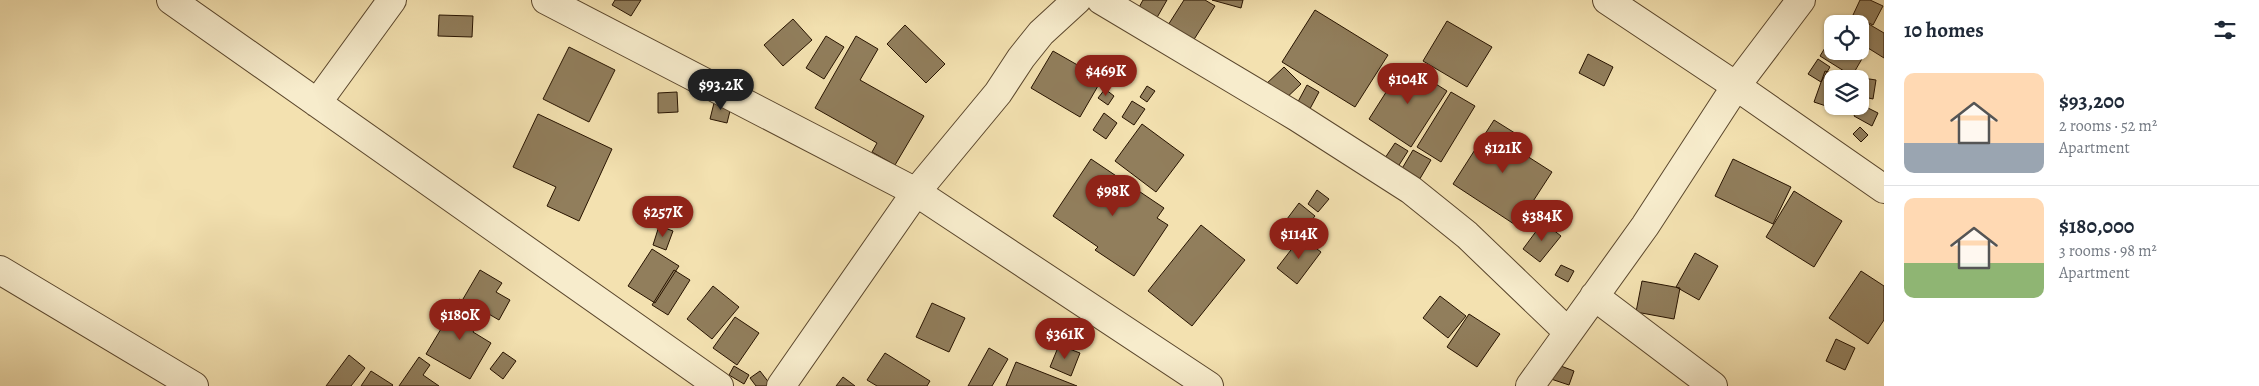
<!DOCTYPE html>
<html lang="en">
<head>
<meta charset="utf-8">
<style>
	:root { --surface:#fff; --page:#f6f6f7; --text:#1f2937; --muted:#747a83; --line:#e0e1e3; --accent:#8f2418 }
	body { margin:0; font-family:Alegreya,serif; background:var(--page); color:var(--text); height:100vh; display:flex; flex-direction:column; font-size:19px; white-space:nowrap }
	* { box-sizing:border-box; margin:0 }
	p { font-size:16px; color:var(--muted) }
	.icon { flex:none; width:28px; height:28px; fill:none; stroke:currentColor; stroke-width:2; stroke-linecap:round; stroke-linejoin:round }
	.map { position:relative; flex:1; overflow:hidden }
	.drawer { display:flex; flex-direction:column; background:var(--surface); width:375px }
	.drawer>* { flex:none }
	.buttons { position:absolute; left:1824px; top:15px; display:grid; gap:10px }
	.buttons a { display:grid; place-items:center; width:45px; height:45px; border-radius:10px; background:var(--surface); box-shadow:0 1px 4px #0004; font-size:25px }
	.price { position:absolute; translate:-50% -42px; padding:0 11px; border-radius:18px; background:var(--accent); color:#fff; font-size:16px; line-height:32px; filter:drop-shadow(0 1px 2px #0008) }
	.price::after { content:''; position:absolute; left:50%; top:30px; width:15px; height:11px; margin-left:-8px; background:inherit; clip-path:polygon(0 0,100% 0,50% 100%) }
	.price.active { background:#222; color:#fff }
	ul { padding:0; list-style:none }
	li { display:flex; align-items:center; gap:15px; height:125px; padding:0 20px }
	li+li { border-top:1px solid var(--line) }
	li span { display:grid; place-items:center; flex:none; width:140px; height:100px; border-radius:10px; color:#555 }
	li>.icon { margin-inline-start:auto }
	span .icon { width:60px; height:60px; fill:#fffc; stroke-width:1 }
	li b { font-size:21px }
	h2 { display:flex; justify-content:space-between; align-items:center; height:60px; padding:0 20px; font-size:21px }
	main { display:flex; flex:1; min-height:0 }
	.map>svg:first-child { display:block }
	.building { fill:#917e5c; stroke:#271300 }
	.lines { fill:none; stroke-linecap:round; stroke-linejoin:round }
	.minor-casing { stroke:#5a462c; stroke-width:30 }
	.minor { stroke:#f7eccc; stroke-width:28 }
</style>
</head>
<body>
<main>
<div class="map">
<svg width="1884" height="386" viewBox="0 0 1884 386">
	<rect width="100%" height="100%" fill="#f3e1b0"/>
	<filter id="stains"><feTurbulence type="fractalNoise" baseFrequency=".004" numOctaves="4"/><feColorMatrix values="0 0 0 0 .2 0 0 0 0 .09 0 0 0 0 .02 0 0 0 .5 -.17"/></filter>
	<radialGradient id="worn" r=".72"><stop offset=".6" stop-color="#630" stop-opacity="0"/><stop offset="1" stop-color="#630" stop-opacity=".3"/></radialGradient>
	<path class="building" d="M615 0H641L631 16 612 5Z
		M1143 0H1167L1155 21 1137 11Z
		M1184 0H1205L1215 6 1188 49 1163 33Z
		M1212 0H1243L1241 8Z
		M1860 0H1870L1883 6 1873 25 1853 15Z
		M1315 10 1388 55 1355 107 1282 62Z
		M439 15 473 16 472 37 438 36Z
		M793 19 812 40 783 66 764 45Z
		M1447 21 1492 47 1467 87 1423 61Z
		M1867 23 1884 33V58L1860 43V35Z
		M905 25 945 64 926 83 887 44Z
		M826 36 844 47 824 79 806 68Z
		M856 36 878 49 860 80 924 116 895 165 872 152 877 143 815 108Z
		M1831 38 1832 51H1853L1863 57 1852 76 1820 56Z
		M569 47 615 70 589 122 543 99Z
		M1053 51 1102 79 1080 117 1031 88Z
		M1588 54 1613 67 1604 86 1579 73Z
		M1818 59 1830 67 1821 82 1808 74Z
		M1404 64 1447 91 1411 147 1369 119Z
		M1284 67 1301 84 1281 103 1264 86Z
		M1825 71 1844 77 1832 79V106H1835V109L1814 102Z
		M1850 76 1876 80 1873 99 1860 96V79H1850Z
		M1307 85 1319 92 1305 118 1293 111Z
		M1147 86 1155 91 1147 102 1140 97Z
		M1105 89 1114 96 1108 105 1098 98Z
		M677 92 678 112 658 113V93Z
		M1451 92 1475 106 1441 162 1417 147Z
		M715 99 732 103 727 123 710 119Z
		M1132 101 1145 109 1134 125 1122 117Z
		M1860 104 1878 113 1872 126 1854 116Z
		M1104 113 1117 123 1106 139 1093 130Z
		M538 114 612 149 579 221 547 206 556 187 513 167Z
		M1494 120 1526 140 1519 151 1552 172 1517 226 1453 184Z
		M1142 124 1184 155 1156 192 1115 161Z
		M1860 127 1868 135 1861 142 1853 134Z
		M1395 143 1408 151 1394 173 1381 164Z
		M1413 150 1431 160 1415 187 1397 177Z
		M1091 159 1164 208 1157 218 1168 225 1134 276 1095 250 1098 247 1053 216Z
		M1733 159 1791 187 1773 224 1715 196Z
		M1317 190 1329 199 1318 212 1308 204Z
		M1794 191 1842 221 1814 267 1766 237Z
		M1299 203 1315 216 1293 243 1278 231Z
		M1543 222 1561 236 1540 262 1523 249Z
		M1201 225 1245 260 1192 326 1148 291Z
		M659 226 673 231 666 250 653 245Z
		M1301 237 1321 252 1297 284 1277 268Z
		M652 249 679 266 655 303 628 286Z
		M1695 253 1718 266 1699 300 1676 287Z
		M1561 265 1574 271 1568 282 1555 275Z
		M480 270 502 283 496 292 510 300 499 320 463 299Z
		M674 270 690 280 668 315 652 305Z
		M1861 271 1884 286V320L1868 344 1829 318Z
		M1642 281 1680 288 1674 319 1636 312Z
		M713 286 739 307 712 339 687 319Z
		M1440 296 1466 316 1448 338 1423 318Z
		M459 299 484 314 473 332 491 343 470 379 426 354Z
		M932 303 965 318 949 352 916 337Z
		M1469 314 1500 334 1477 367 1447 347Z
		M735 317 759 333 737 365 713 348Z
		M1836 339 1855 348 1845 370 1826 361Z
		M1059 345 1080 353 1071 376 1050 367Z
		M989 348 1008 359 992 386H968Z
		M503 352 516 361 503 379 490 369Z
		M885 353 930 381 927 386H877L867 380Z
		M349 355 365 368 351 386H326Z
		M419 357 430 365 423 375 439 386H399Z
		M1016 362 1077 386H1006Z
		M1553 363 1574 371 1569 385 1548 378Z
		M734 366 749 375 744 384 729 375Z
		M371 371 393 385 392 386H361Z
		M760 371 770 384 767 386H756L750 378Z
		M843 377 855 386H836Z"/>
	<g class="lines">
		<g class="minor-casing">
			<path id="minor" d="M171 0 719 386
				M546 0 916 192 1209 386
				M1101 0 1297 117 1411 190 1467 235 1568 332
				M1607 0 1736 86 1884 189
				M317 103 392 0
				M0 270 194 386
				M1594 296 1713 386
				M781 386 916 192 998 93 1021 58 1041 33 1077 0
				M1530 386 1645 226 1736 86 1801 0"/>
		</g>
		<use href="#minor" class="minor"/>
	</g>
	<rect width="100%" height="100%" filter="url(#stains)"/>
	<rect width="100%" height="100%" fill="url(#worn)"/>
</svg>
<div class="buttons">
<a><svg class="icon" aria-label="locate" viewBox="0 0 24 24"><circle cx="12" cy="12" r="6"/><path d="M12 2v4M12 18v4M2 12h4M18 12h4"/></svg></a>
<a><svg class="icon" aria-label="layers" viewBox="0 0 24 24"><path d="M12 4l9 5-9 5-9-5zM3 14l9 5 9-5"/></svg></a>
</div>
<b class="price" style="left:1106px;top:97px">$469K</b>
<b class="price" style="left:1408px;top:105px">$104K</b>
<b class="price active" style="left:721px;top:111px">$93.2K</b>
<b class="price" style="left:1503px;top:174px">$121K</b>
<b class="price" style="left:1113px;top:217px">$98K</b>
<b class="price" style="left:663px;top:238px">$257K</b>
<b class="price" style="left:1542px;top:242px">$384K</b>
<b class="price" style="left:1299px;top:260px">$114K</b>
<b class="price" style="left:460px;top:341px">$180K</b>
<b class="price" style="left:1065px;top:360px">$361K</b>
</div>
<section class="drawer">
<h2>10 homes<svg class="icon" aria-label="filters" viewBox="0 0 24 24"><path d="M4 7h16M4 17h16"/><circle cx="9" cy="7" r="2"/><circle cx="15" cy="17" r="2"/></svg></h2>
<ul>
<li><span style="background:linear-gradient(#ffd9b3 70%,#9aa5b1 0)"><svg class="icon" aria-label="home" viewBox="0 0 24 24"><path d="M3 11l9-7 9 7M6 9v11h12V9"/></svg></span><div><b>$93,200</b><p>2 rooms · 52 m²</p><p>Apartment</p></div></li>
<li><span style="background:linear-gradient(#ffd9b3 65%,#8fb573 0)"><svg class="icon" aria-label="home" viewBox="0 0 24 24"><path d="M3 11l9-7 9 7M6 9v11h12V9"/></svg></span><div><b>$180,000</b><p>3 rooms · 98 m²</p><p>Apartment</p></div></li>
</ul>
</section>
</main>
</body>
</html>
